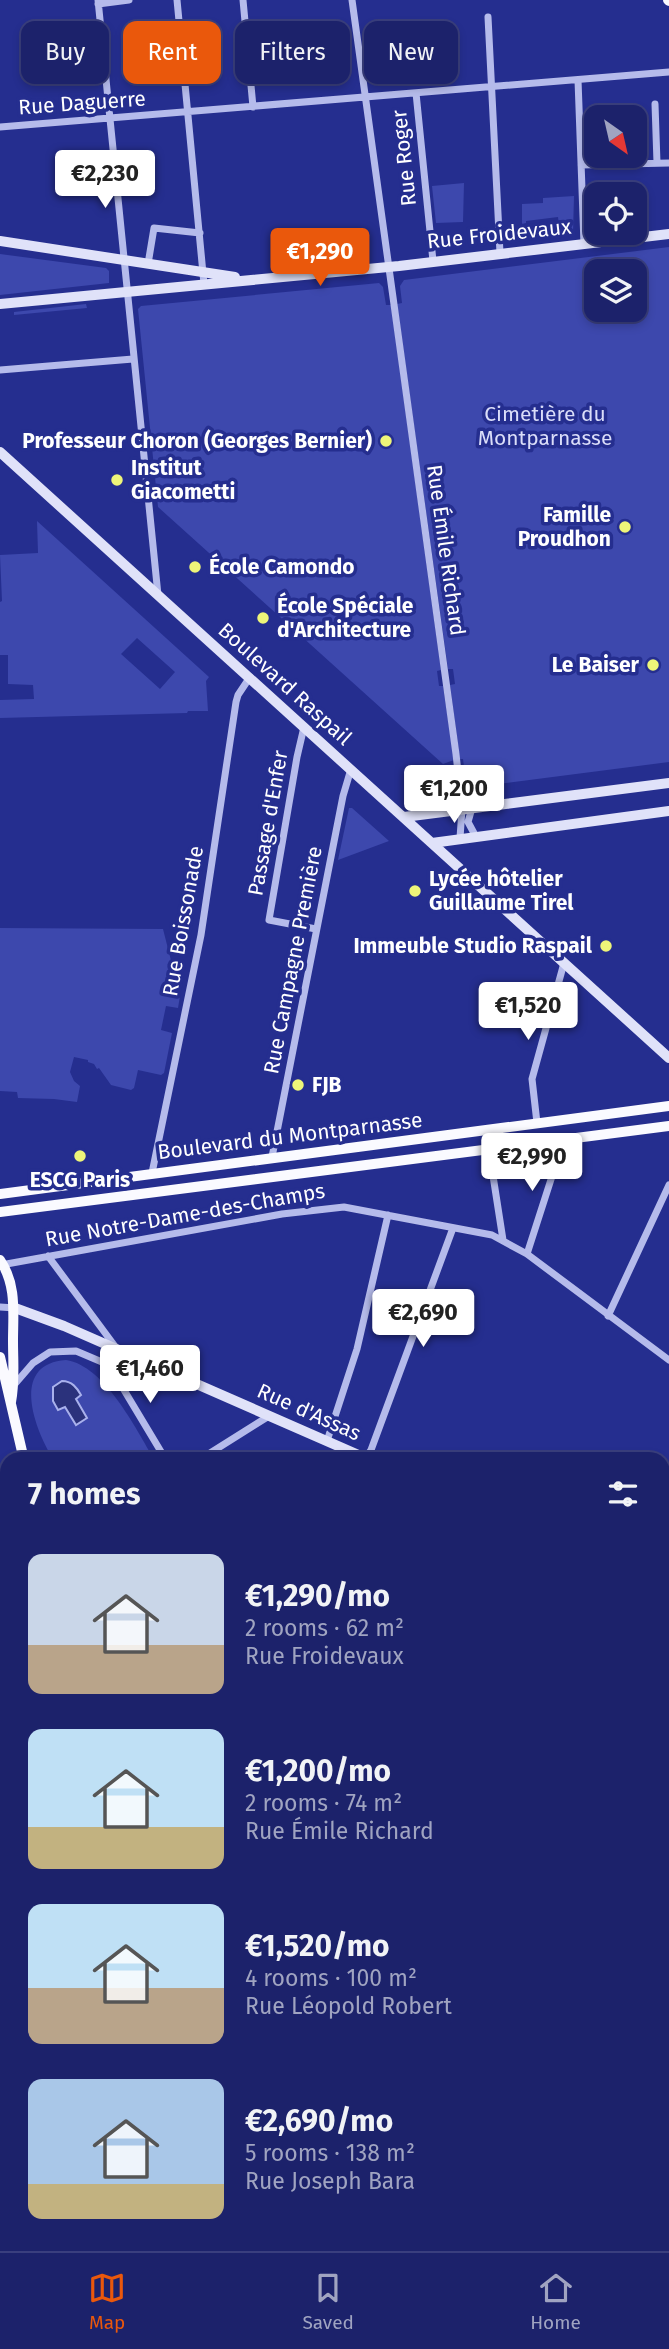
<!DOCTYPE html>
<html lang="en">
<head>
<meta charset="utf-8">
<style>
	:root { --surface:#1c226b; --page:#292f73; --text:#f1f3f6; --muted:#a0a4c1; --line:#3a3f7e; --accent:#ea580c }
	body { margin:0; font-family:"Fira Sans",sans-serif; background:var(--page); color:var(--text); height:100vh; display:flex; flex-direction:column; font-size:26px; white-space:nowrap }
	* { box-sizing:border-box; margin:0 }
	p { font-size:23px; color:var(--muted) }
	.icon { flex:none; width:38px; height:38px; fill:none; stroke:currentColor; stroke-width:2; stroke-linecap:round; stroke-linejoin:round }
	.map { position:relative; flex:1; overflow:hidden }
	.details { position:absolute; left:0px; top:1452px; width:670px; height:800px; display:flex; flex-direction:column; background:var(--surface); border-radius:21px 21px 0 0; box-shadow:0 4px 10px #0003,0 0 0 2px var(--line) }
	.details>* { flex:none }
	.top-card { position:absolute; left:21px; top:21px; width:628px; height:63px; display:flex; gap:14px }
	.needle { width:46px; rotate:146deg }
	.controls { position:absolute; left:584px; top:105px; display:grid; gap:14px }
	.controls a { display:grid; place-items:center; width:63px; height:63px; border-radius:14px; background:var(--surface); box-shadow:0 4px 10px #0003,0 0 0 2px var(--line); font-size:35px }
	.price { position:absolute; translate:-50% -60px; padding:0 16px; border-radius:7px; background:#fff; color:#222; font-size:23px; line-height:46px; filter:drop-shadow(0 2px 4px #0008) }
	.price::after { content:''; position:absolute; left:50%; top:42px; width:21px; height:16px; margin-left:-10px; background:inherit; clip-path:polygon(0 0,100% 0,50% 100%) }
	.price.current { background:var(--accent); color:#fff }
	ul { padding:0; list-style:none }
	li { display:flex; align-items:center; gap:21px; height:175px; padding:0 28px }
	li span { display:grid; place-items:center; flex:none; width:196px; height:140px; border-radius:14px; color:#555 }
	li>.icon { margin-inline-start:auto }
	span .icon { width:84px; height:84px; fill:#fffc; stroke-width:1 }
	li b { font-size:30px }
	h2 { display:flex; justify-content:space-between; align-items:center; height:84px; padding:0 28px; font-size:30px }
	.pill { padding:0 24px; border-radius:14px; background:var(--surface); box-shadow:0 4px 10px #0003,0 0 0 2px var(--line); font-size:24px; line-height:63px }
	.pill.current { background:var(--accent); color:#fff }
	.menu { display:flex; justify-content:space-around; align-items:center; height:98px; border-top:2px solid var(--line); background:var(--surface); font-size:19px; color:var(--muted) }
	.menu a { display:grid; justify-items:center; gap:4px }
	.menu .current { color:var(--accent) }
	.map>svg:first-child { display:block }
	.green { fill:#3d48ad; fill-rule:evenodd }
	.water { fill:#2b327c; stroke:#a9b1ec; stroke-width:2 }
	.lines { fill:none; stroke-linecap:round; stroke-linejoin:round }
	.street { stroke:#b5bbeb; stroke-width:7 }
	.secondary { stroke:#e0e2f9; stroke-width:10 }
	.primary { stroke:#fafaff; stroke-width:10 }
	.poi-dot { fill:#eef579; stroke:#252e8f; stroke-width:2.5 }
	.labels { text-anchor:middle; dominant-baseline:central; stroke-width:7; stroke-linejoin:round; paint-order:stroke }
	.street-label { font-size:21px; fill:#fff; stroke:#252e8f }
	.park-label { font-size:21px; fill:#daddf9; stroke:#252e8f }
	.poi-label { font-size:21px; font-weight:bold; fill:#fff; stroke:#252e8f; text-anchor:start }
</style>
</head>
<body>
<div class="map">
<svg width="669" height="2251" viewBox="0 0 669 2251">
	<rect width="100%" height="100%" fill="#252e8f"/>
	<path class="green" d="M464 183 463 222 436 223 432 186Z
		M574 196 573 232 560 234 558 217 526 221V223L522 224V204L543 203V198Z
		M669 247V762L474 787 466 783 463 759H460L450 685 455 684 453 669H448L397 304 402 303 400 286 404 280ZM597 271H635V310H597Z
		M0 254 106 268 109 271V283L0 295Z
		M379 283 383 287 386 305H391L441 670 437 671 439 686H443L454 760 443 764 158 507 138 309 141 306Z
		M86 304 87 308 14 315V312Z
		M37 521 209 677 206 681 208 711H188L187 713 0 718V700L34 699 33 685 8 684V655H0V602L2 601 0 555 38 553ZM137 638 175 672 160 689 121 654Z
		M349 808H352L389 841 338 860Z
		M0 928 163 929 180 996 178 1008 166 1006 161 1030 172 1033 164 1073 161 1075 138 1070 134 1088 131 1090 111 1085 99 1068 97 1069 94 1064 88 1062V1060L74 1057 70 1072 74 1081 80 1086 77 1102 54 1099 18 1098 17 1092 0 1091Z
		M66 1360C105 1366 136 1429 154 1459H53C35 1430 9 1364 66 1360Z
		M663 1599H669V2217L663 2215V2213H668L663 2211Z
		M7 1789V1842L4 1843 0 1838V1791Z
		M7 1869V1897L0 1899V1872Z
		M242 2245H590L581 2251H244Z"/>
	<path class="water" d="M62 1381C72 1381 77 1388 81 1395L76 1399 87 1418 76 1425 65 1407 58 1410 53 1401V1387Z"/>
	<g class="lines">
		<path class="street" d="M98 0 158 595
			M177 0 204 284
			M243 0 253 107
			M352 0 456 754 462 809 460 838
			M98 4 129 0
			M488 17 500 253
			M578 80 584 244
			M416 93 433 261
			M655 104 657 163
			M0 127 669 72
			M581 165 669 163
			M148 264 154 228 200 233
			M0 370 133 359
			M304 727 297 757 269 920 316 929
			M472 808 468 822 475 835
			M537 1123 532 1079 564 963
			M489 1150 503 1240
			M272 1157 343 796 351 769
			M152 1173 201 935 236 702 238 695 250 677
			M527 1254 564 1139
			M48 1256 117 1349 109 1365
			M1 1265 282 1214 344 1207 492 1235 527 1254 669 1360
			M0 1307 15 1308
			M608 1316 669 1185
			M14 1385 33 1363 50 1352 76 1351 109 1365 166 1460
			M327 1441 357 1349 388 1215
			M365 1459 371 1450 453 1228
			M199 1460 269 1416
			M0 1536 7 1535
			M0 1720 7 1731
			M0 1905 7 1902
			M26 2251 59 2245"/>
		<path class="secondary" d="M0 241 235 277
			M0 304 399 266 669 234
			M0 452 669 1058
			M404 817 669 783
			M432 843 669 811
			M15 1308 64 1326 370 1460
			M663 1587 669 1590
			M0 2148 7 2153
			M125 2245 132 2251"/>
		<path class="primary" d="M668 0 669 1
			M0 1194 669 1106
			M0 1212 669 1126
			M0 1260C17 1285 13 1313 13 1341 13 1362 15 1381 11 1402
			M0 1357 24 1460
			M222 2245 223 2251"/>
	</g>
	<g class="poi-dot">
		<circle cx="386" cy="441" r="7"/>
		<circle cx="117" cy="480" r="7"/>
		<circle cx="625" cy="527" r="7"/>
		<circle cx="195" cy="567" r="7"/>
		<circle cx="263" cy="618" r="7"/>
		<circle cx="653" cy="665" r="7"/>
		<circle cx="415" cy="891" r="7"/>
		<circle cx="606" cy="946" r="7"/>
		<circle cx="298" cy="1085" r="7"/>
		<circle cx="80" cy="1156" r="7"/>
	</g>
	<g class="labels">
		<g class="street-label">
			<text transform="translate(82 103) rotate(-4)">Rue Daguerre</text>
			<text transform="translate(404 158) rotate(-96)">Rue Roger</text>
			<text transform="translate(499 234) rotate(-6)">Rue Froidevaux</text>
			<text transform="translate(446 550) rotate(82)">Rue Émile Richard</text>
			<text transform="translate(285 684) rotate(42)">Boulevard Raspail</text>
			<text transform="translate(268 823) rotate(-80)">Passage d'Enfer</text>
			<text transform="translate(183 921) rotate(-80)">Rue Boissonade</text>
			<text transform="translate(293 960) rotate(-79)">Rue Campagne Première</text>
			<text transform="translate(290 1136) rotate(-7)">Boulevard du Montparnasse</text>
			<text transform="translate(185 1215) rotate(-10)">Rue Notre-Dame-des-Champs</text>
			<text transform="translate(309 1412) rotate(24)">Rue d'Assas</text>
		</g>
		<g class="park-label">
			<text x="545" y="414">Cimetière du<tspan x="545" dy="24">Montparnasse</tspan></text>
		</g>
		<g class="poi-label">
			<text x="372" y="441" text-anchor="end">Professeur Choron (Georges Bernier)</text>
			<text x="131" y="468">Institut<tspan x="131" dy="24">Giacometti</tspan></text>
			<text x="611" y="515" text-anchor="end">Famille<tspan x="611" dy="24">Proudhon</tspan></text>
			<text x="209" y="567">École Camondo</text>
			<text x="277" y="606">École Spéciale<tspan x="277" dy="24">d'Architecture</tspan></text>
			<text x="639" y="665" text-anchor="end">Le Baiser</text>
			<text x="429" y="879">Lycée hôtelier<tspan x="429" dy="24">Guillaume Tirel</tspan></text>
			<text x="592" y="946" text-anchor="end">Immeuble Studio Raspail</text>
			<text x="312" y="1085">FJB</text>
			<text x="80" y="1180" text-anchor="middle">ESCG Paris</text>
		</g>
	</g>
</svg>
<div class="controls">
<a><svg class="needle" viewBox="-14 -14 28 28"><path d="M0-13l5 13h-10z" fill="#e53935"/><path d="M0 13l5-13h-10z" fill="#a0a4c1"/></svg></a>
<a><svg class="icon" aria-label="locate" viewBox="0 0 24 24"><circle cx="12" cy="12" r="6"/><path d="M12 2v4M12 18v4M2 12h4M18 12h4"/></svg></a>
<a><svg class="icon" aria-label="layers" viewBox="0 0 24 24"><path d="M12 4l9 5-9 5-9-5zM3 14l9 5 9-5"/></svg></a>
</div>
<b class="price" style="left:105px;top:210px">€2,230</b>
<b class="price current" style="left:320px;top:288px">€1,290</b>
<b class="price" style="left:454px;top:825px">€1,200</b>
<b class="price" style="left:528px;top:1042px">€1,520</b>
<b class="price" style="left:532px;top:1193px">€2,990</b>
<b class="price" style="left:423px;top:1349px">€2,690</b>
<b class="price" style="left:150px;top:1405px">€1,460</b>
<div class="top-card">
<a class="pill">Buy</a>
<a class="pill current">Rent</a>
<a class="pill">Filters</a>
<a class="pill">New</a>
</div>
<section class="details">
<h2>7 homes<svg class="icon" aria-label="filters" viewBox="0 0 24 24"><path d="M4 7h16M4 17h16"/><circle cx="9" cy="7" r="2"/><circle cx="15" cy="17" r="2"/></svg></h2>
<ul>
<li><span style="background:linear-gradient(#c9d6e8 65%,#b9a48a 0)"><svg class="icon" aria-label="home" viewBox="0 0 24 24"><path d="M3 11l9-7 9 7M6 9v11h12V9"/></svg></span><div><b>€1,290/mo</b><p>2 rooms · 62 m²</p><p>Rue Froidevaux</p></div></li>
<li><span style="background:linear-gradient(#bfe0f5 70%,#c2b280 0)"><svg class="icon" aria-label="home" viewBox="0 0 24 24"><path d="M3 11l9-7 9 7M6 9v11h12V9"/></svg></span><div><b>€1,200/mo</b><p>2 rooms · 74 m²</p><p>Rue Émile Richard</p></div></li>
<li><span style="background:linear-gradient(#bfe0f5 60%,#b9a48a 0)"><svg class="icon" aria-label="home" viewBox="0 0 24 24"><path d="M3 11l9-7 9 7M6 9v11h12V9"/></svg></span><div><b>€1,520/mo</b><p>4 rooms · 100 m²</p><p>Rue Léopold Robert</p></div></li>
<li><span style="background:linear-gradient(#a9c7e8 75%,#c2b280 0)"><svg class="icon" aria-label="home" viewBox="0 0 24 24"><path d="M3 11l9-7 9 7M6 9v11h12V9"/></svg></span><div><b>€2,690/mo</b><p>5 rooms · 138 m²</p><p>Rue Joseph Bara</p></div></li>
</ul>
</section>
</div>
<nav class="menu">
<a class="current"><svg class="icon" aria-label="map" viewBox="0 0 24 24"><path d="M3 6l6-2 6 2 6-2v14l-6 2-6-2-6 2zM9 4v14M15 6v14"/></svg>Map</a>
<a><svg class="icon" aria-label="saved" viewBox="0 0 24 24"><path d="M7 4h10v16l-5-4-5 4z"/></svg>Saved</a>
<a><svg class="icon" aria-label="home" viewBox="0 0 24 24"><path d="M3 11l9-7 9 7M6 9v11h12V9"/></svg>Home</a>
</nav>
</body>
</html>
